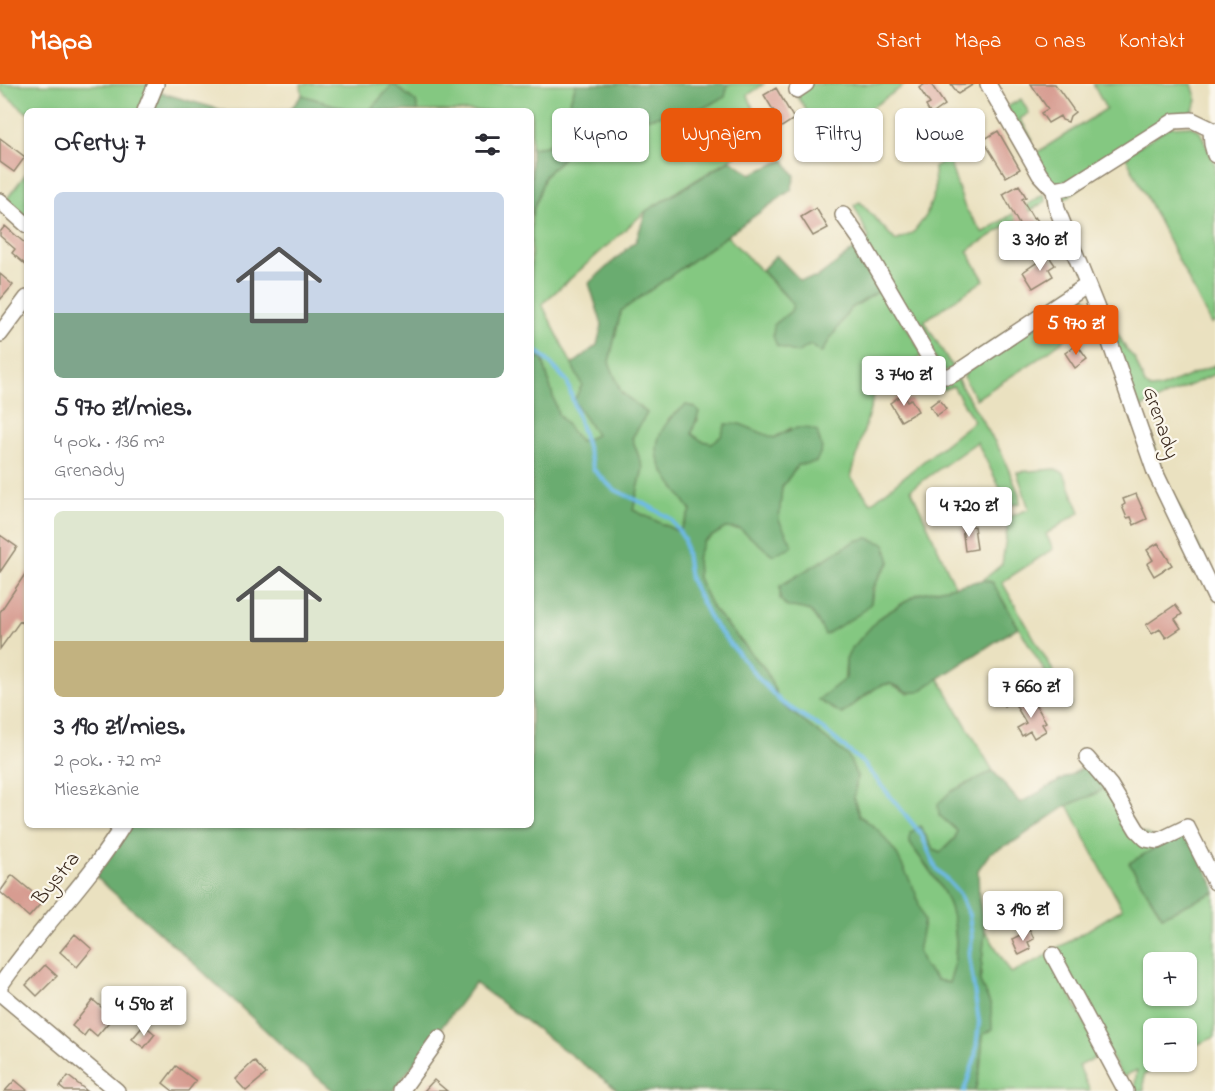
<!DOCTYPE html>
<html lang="pl">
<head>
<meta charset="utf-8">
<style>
	:root { --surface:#fff; --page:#f7f7f7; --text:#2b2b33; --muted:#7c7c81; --line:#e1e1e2; --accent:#ea580c }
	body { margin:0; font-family:"Indie Flower",sans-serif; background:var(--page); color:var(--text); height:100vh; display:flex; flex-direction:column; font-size:22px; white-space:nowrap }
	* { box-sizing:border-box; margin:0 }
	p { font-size:20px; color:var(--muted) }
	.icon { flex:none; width:33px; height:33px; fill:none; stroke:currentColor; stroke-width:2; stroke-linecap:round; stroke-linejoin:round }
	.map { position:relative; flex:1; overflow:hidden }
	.side { position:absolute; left:24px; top:24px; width:510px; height:720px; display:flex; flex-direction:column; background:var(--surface); border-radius:9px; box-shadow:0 2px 4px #0004 }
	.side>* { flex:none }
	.hud { position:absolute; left:552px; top:24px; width:570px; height:54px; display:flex; gap:12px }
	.buttons { position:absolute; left:1143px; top:868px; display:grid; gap:12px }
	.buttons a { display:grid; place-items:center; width:54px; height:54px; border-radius:9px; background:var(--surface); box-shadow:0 2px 4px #0004; font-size:30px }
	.price { position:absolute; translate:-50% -51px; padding:0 14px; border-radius:6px; background:#fff; color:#222; font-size:20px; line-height:39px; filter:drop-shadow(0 2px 3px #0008) }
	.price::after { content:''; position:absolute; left:50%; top:36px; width:18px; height:14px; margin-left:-9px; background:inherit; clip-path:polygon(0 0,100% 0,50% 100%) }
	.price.current { background:var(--accent); color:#fff }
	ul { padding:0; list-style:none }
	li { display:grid; align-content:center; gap:12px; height:318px; padding:0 30px }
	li+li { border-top:2px solid var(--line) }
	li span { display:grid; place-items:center; height:186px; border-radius:9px; color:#555 }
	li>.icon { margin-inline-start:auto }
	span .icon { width:108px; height:108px; fill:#fffc; stroke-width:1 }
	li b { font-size:26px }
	h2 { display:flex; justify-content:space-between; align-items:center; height:72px; padding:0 30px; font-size:26px }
	.tag { padding:0 21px; border-radius:9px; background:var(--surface); box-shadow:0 2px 4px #0004; font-size:21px; line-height:54px }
	.tag.current { background:var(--accent); color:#fff }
	header { display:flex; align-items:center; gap:36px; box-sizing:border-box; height:84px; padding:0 30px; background:var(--accent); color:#fff }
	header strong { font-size:28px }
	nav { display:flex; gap:33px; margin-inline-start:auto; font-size:21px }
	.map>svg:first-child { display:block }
	.green { fill:#84c881; stroke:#607950; stroke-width:1.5; fill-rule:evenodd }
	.forest { fill:#6bac6f; stroke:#536b46; stroke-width:1.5 }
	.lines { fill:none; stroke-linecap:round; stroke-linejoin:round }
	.stream { stroke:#6dbae7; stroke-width:4 }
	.building { fill:#d79c91 }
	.minor-casing { stroke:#92866f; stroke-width:18 }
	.minor { stroke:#fff; stroke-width:15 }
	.labels { text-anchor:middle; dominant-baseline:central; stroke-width:4.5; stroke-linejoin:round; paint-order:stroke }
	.street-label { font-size:21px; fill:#3b2a1e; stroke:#fbf7ec }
</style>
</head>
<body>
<header>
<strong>Mapa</strong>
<nav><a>Start</a><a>Mapa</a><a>O nas</a><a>Kontakt</a></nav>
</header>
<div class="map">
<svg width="1215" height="1007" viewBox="0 0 1215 1007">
	<rect width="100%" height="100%" fill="#fbf7ec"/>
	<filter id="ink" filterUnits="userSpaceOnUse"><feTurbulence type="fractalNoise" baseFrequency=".0167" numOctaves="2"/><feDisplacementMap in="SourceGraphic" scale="12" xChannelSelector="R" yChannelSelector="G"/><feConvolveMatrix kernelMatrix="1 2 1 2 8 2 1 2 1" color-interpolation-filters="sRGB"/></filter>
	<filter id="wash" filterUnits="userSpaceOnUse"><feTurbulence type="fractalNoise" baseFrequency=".008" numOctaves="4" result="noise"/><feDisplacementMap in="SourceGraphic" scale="24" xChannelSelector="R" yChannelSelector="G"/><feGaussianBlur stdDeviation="1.35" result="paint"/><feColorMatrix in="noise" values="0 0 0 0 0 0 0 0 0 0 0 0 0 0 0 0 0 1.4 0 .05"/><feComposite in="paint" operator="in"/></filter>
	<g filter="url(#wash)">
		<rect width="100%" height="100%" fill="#eae1c0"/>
		<path class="green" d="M0 0 143 1 151 0 141 27H27V29L0 6Z
			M301 0H576L561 44 547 62 531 64V27H418L416 18 393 0 369 27H353L302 11Z
			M728 0H764L748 11 764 54 646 127 542 220 582 301 574 317 597 351 580 358 558 330 543 277 531 266V133L545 92 582 54 601 43 705 23 724 13Z
			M810 0H906L825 56 796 10Z
			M1093 0H1192L1197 17 1192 27 1076 95 1054 100 1033 71 1106 25Z
			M1021 15 1029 29 1020 35 1033 56 1025 57 1007 23Z
			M1189 42 1199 46 1215 80V238L1211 240 1125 71 1169 43Z
			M948 74 965 124 983 149 1044 110 1046 117 967 167 984 196 924 237 953 284 1080 198 958 284 943 287 865 158 869 154 854 121 860 118 896 157 913 149 926 132 935 107 934 83Z
			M27 88V136L6 116Z
			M1084 100 1063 117V123L1110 236 1127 266 1135 275 1145 300 1150 305 1160 304 1215 281V290L1140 324 1166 397 1215 495V504L1156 378 1119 273 1060 125 1063 112Z
			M727 152 793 220 792 227 774 241 810 260 821 269 850 225 884 204 923 271 876 304 851 393 871 419 974 337 953 302 943 306 940 301 956 293 1001 368 1019 410 1020 419 1009 422 977 358 911 405 955 502 918 510 879 534 846 576 842 630 880 601 891 600 907 609 918 608 938 593 993 687 950 708 939 731 957 747 955 754 940 769 934 766 920 743 910 759C921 776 937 794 946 813 958 839 959 872 949 899L937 896 924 882 918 867 924 837 879 747 859 731 854 715 857 692 848 672 781 620 765 585 713 525 698 494 697 474 703 458 725 444 740 445 773 471 782 403 798 381 791 344 774 354C755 348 729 346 712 359L702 357 692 350V343L698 336 694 323 686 321 668 336 660 380 692 426 679 448 633 426 643 384 632 354 647 329 621 308 609 278 621 227ZM890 478C879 491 873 502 871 519L816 532 780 502 812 484Z
			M1083 211 1087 214 1099 243 1092 248 1087 239 1038 275 976 315 964 294 965 288Z
			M1055 385 1064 389 1080 428 1046 450 1053 465 1002 498 1072 620 1067 625 992 498 983 496 1002 480 1007 446 1006 434 1029 425 1017 388Z
			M1108 702 1133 745 1166 758 1130 779 1162 832 1215 808V953L1187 965 1186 945H1154V978H1165L1144 991V1007H1134L1137 986 1122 993 1055 866 1122 825 1068 721 1095 710ZM1154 879H1186V912H1154Z
			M985 846 1011 889 1050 870 1101 971 1079 982 1090 1007H975L980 986 983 951 991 922 980 898Z"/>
		<path class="forest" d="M393 0 416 18 418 27H369Z
			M576 0H728L725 13 705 23 601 43 582 54 545 92 531 133V64L547 62 561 44Z
			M158 8 225 27H148Z
			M302 11 353 27H289Z
			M731 76 751 90 784 76 795 92 791 106 621 227 609 278 621 308 647 329 632 354 643 384 633 426 679 448 691 427C683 414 665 393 660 380 650 355 667 335 686 321L694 323 699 328C697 336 693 342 692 350L702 357 712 359 721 352 726 340H740L774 354C790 345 800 340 817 347L822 365 816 378 798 381 782 403 779 436 793 462 773 471 740 445 725 444 703 458 697 474 698 494 713 525 765 585 781 620 848 672 857 692 854 715 859 731 879 747 896 769 915 807 924 837 918 867 924 882 937 896 949 899C959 872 958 839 946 813 937 794 921 776 910 759V749L920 742 934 766 940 769 955 754 957 747 939 731 938 720 950 708 993 687 1020 719 1088 681 1108 702 1095 710 1068 721 1015 757 990 769 978 786 979 816 985 846 980 898 991 922 992 945 983 951 980 986 975 1007H619L475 899 393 1007H334L306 984 187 873 96 793 131 741H531V266L543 277 558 330 580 358 596 351 574 317 582 301 572 281 597 261 602 241 589 199 636 157 646 127Z
			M859 162 884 204 850 225 821 269 810 261 797 269 777 262 773 252 774 241 791 227 793 220 762 186 776 171 800 196 816 194Z
			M868 454 885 460 890 478 881 489 872 505 871 519 861 529 825 551C814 529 813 524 787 523L780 515V502L855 457Z
			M983 496 992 498 1018 543 918 608C902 610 904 603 891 600 878 597 853 621 842 630L818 616 846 594V576L851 565 879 534 918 510Z
			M1186 746 1215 804V808L1162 832 1129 779Z"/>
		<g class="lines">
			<path class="stream" d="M531 264 542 271 567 297 594 386 613 405 645 420 671 435 684 455 690 495 712 538 761 597 781 618 822 644 864 680 921 750 936 784 959 809 969 831 972 855 969 872 979 938 975 974 964 1007"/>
		</g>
		<g id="blocks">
			<path class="building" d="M925 0H931L945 21 931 31 926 22 930 20 919 4Z
				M951 0H974L958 10Z
				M1031 0H1055L1075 28 1070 32 1068 38 1062 36 1060 32 1048 39 1041 29 1048 25Z
				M776 4 794 35 774 48 766 35 775 29 764 11Z
				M911 38 930 64 917 72 906 56 903 59 896 49Z
				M998 47 1020 85 1006 93 983 56Z
				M0 54 25 73 14 88 0 78Z
				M1019 101 1026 113 1022 115 1033 134 1035 133 1043 144 1026 154 1003 110Z
				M816 124 828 144 813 152 801 133Z
				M5 142 27 161V182L12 169 15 165 0 152V148Z
				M1048 171 1055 181 1049 185 1053 192 1033 204 1023 188Z
				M0 190 13 201 0 216Z
				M1077 261 1087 275 1075 284 1065 269Z
				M903 310 907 317 911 315 918 327 901 337 890 319Z
				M939 315 946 325 936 332 930 322Z
				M1136 410 1147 435 1134 441 1131 433 1127 434 1122 422 1125 420 1123 415Z
				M974 442 977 465 965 467 962 443Z
				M0 451 17 463 0 488Z
				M1158 459 1172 481 1154 492 1147 480 1153 476 1147 466Z
				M27 487V542L20 537 0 565V528Z
				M1175 521 1182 530 1175 535 1181 544 1166 554 1160 545 1152 550 1146 541Z
				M1006 606 1013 616 1004 622 997 612Z
				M1028 615 1033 623 1036 621 1046 638 1042 640 1046 647 1034 654 1030 647 1022 652 1017 644 1026 639 1016 622Z
				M12 791 43 817 29 833 0 808Z
				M1030 846 1034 855 1028 858 1031 865 1019 871 1012 855Z
				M75 850 92 865 77 883 60 868Z
				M45 881 57 892 37 912 26 901Z
				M93 916 113 933 97 952 89 945 84 952 72 942Z
				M144 941 155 950 144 964 132 955Z
				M254 977 266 990 246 1007 235 995Z
				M176 982 196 997 188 1007H173L163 999Z
				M68 992 87 1007H65L60 1003Z
				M15 996 28 1007H5Z
				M434 996 447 1007H424Z"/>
		</g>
	</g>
	<g filter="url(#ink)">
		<use href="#blocks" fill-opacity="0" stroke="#92866f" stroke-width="1.5"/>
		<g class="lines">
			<g class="minor-casing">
				<path id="minor" d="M988 0 1040 91 1054 106 1070 103 1174 37 1192 36 1215 47
					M797 6 806 0
					M145 27 156 0
					M1211 46 1212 60 1215 71
					M1054 106 1057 125 1106 247 1155 388 1215 513
					M0 117 27 141
					M843 131 860 155 937 287 943 292H950L959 287 1086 202
					M0 250 27 214
					M1087 674 1110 701 1137 746 1146 755 1158 757 1187 743 1215 798
					M1053 871 1126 1007
					M0 902C38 846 88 799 123 741
					M0 909 117 1007
					M401 1007 439 954"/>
			</g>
			<use href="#minor" class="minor"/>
		</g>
	</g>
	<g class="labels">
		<g class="street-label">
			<text transform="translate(1160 339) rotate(71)">Grenady</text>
			<text transform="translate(57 795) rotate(-51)">Bystra</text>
		</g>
	</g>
</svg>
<div class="buttons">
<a>+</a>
<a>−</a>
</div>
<b class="price" style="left:1040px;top:188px">3 310 zł</b>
<b class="price current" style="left:1076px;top:272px">5 970 zł</b>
<b class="price" style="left:904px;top:323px">3 740 zł</b>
<b class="price" style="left:969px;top:454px">4 720 zł</b>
<b class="price" style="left:1031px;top:635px">7 660 zł</b>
<b class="price" style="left:1023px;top:858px">3 190 zł</b>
<b class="price" style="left:144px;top:953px">4 590 zł</b>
<div class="hud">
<a class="tag">Kupno</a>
<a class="tag current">Wynajem</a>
<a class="tag">Filtry</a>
<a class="tag">Nowe</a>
</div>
<section class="side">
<h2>Oferty: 7<svg class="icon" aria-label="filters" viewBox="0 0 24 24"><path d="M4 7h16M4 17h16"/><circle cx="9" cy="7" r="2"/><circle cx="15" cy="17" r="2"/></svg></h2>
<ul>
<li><span style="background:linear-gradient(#c9d6e8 65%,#7fa58c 0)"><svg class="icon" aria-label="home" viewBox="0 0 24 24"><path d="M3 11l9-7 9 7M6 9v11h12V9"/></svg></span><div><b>5 970 zł/mies.</b><p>4 pok. · 136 m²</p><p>Grenady</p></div></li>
<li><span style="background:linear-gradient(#dfe7d0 70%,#c2b280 0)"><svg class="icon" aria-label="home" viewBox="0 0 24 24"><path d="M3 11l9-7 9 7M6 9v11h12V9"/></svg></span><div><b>3 190 zł/mies.</b><p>2 pok. · 72 m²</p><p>Mieszkanie</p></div></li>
</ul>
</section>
</div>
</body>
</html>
